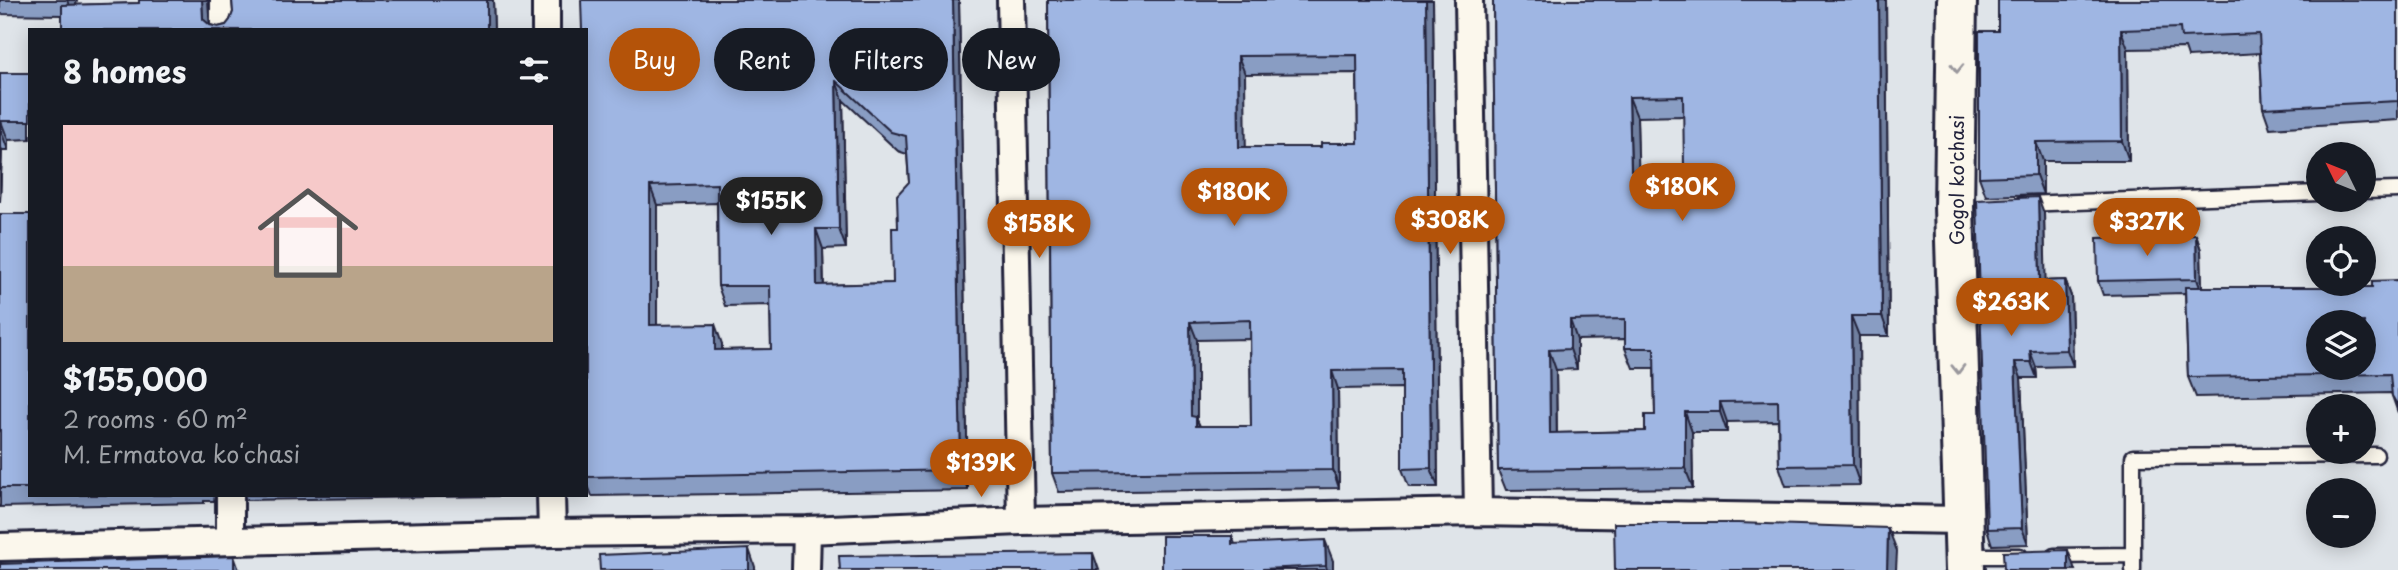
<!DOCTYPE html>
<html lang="en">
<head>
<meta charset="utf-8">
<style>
	:root { --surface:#171b24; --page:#242831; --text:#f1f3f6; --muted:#9ea1a6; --accent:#b45309 }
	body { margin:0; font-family:"Playpen Sans",sans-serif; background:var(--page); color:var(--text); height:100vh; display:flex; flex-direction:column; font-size:26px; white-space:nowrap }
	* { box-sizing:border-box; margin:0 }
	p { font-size:23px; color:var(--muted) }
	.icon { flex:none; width:38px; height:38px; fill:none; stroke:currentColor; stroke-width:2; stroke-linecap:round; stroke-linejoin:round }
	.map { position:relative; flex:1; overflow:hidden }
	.side { position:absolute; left:28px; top:28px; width:560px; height:469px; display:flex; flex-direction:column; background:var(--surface); border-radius:0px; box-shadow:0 4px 18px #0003 }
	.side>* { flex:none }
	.banner { position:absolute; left:609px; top:28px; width:665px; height:63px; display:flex; gap:14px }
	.needle { width:46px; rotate:313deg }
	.tools { position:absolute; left:2306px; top:142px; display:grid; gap:14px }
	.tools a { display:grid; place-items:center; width:70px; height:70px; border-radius:50%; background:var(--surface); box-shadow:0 4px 18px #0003; font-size:35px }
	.price { position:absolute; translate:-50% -60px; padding:0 16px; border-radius:24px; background:var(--accent); color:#fff; font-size:23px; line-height:46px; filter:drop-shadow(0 2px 4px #0008) }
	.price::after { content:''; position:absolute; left:50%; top:42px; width:21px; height:16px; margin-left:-10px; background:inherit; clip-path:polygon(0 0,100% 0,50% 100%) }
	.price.on { background:#222; color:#fff }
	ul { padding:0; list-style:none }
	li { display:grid; align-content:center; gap:14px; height:371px; padding:0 35px }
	li span { display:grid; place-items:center; height:217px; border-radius:0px; color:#555 }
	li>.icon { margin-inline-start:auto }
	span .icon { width:126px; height:126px; fill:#fffc; stroke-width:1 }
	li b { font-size:30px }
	h2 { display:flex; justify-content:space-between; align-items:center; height:84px; padding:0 35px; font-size:30px }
	.pill { padding:0 24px; border-radius:32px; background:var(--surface); box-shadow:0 4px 18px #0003; font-size:24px; line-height:63px }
	.pill.on { background:var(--accent); color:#fff }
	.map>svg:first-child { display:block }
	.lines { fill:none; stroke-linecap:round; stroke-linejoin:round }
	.lane-casing { stroke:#22223b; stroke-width:19 }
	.street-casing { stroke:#22223b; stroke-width:32 }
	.secondary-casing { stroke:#22223b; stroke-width:44 }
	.lane { stroke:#fbf7ec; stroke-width:14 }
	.street { stroke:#fbf7ec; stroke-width:26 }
	.secondary { stroke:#fbf7ec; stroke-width:38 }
	.wall { fill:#899dc3; stroke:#22223b; stroke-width:2; fill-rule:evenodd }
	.shaded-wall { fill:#6f7f9f; stroke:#22223b; stroke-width:2 }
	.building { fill:#9fb6e3; stroke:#22223b; stroke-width:2; fill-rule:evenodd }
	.oneway { stroke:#99979c }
	.labels { text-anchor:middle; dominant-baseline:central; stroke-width:5; stroke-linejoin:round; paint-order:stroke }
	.street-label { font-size:19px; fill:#22223b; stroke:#fbf7ec }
</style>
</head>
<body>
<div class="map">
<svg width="2398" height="570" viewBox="0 0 2398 570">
	<rect width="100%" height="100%" fill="#dfe4e9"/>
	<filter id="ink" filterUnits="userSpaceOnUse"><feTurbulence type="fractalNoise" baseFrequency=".0143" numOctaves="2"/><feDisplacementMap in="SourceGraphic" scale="14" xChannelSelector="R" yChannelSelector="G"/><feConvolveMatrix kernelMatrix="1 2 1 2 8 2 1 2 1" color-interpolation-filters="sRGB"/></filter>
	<g filter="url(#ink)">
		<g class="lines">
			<g class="lane-casing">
				<path id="lane" d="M2364 191 2398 190
					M2022 204 2319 193
					M1966 556H2020
					M2054 556 2133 555
					M2133 570V457L2376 455"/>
			</g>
			<g class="street-casing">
				<path id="street" d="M224 0V30
					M546 0V30
					M1011 0 1021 521
					M1469 0 1478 512
					M230 495V541
					M551 495 552 533
					M0 547 552 533 807 530 1021 521 1478 512 1962 520
					M806 570 807 530"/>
			</g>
			<g class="secondary-casing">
				<path id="secondary" d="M1957 0 1954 207 1965 570"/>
			</g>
			<use href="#lane" class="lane"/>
			<use href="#street" class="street"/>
			<use href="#secondary" class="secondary"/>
		</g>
		<path class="wall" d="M0 0H77L76 5 139 3V0H208L210 25 218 27 226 25 230 20 233 12 232 0H493L494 30H62V15L0 14Z
			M959 0 968 490 592 496 586 480V30ZM843 100 898 151 907 154 909 182 898 228 893 283 824 285 823 249 846 248ZM717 203 718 286 725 306 770 305 771 349 722 350V344L657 325V205Z
			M1048 0H1433L1438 487H1409L1402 469V388L1338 389 1339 488 1059 492 1052 473ZM1357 73 1358 143 1321 147H1245V74ZM1250 339 1251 426H1200L1197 420V340Z
			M1493 0H1886L1889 336H1859L1860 485 1786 486 1779 466 1778 421 1727 422V432H1692L1693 488 1506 490 1498 470ZM1684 116V168L1638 169 1637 117ZM1625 339V348L1633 368H1654L1655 415 1645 431 1557 433 1556 370 1577 369V340Z
			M2398 0V120L2270 128 2263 108 2260 53 2188 57 2185 48 2128 49 2129 161H2043V194L1986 196 1979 177 1998 31Z
			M0 73H30V139L8 140V150H2L0 201Z
			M1977 200 2044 213 2045 281 2065 280 2071 296 2073 366 2036 367 2037 378H2021L2028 544 1992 545 1987 529Z
			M0 214H30V495H215L214 501H204V503L0 507Z
			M2196 235 2201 250 2202 287H2372L2398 280V413L2391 393 2196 397 2188 377 2185 293 2103 295 2098 281Z
			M244 495H500V496L246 500Z
			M1232 536 1235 544 1333 561V570H1162Z"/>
		<path class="shaded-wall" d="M67 0H77L73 16Z
			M202 0H208L210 30 203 19Z
			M487 0H493L494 30H487Z
			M953 0H959L968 490 961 470Z
			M1426 0H1433L1438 487 1431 468Z
			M1879 0H1886L1889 336 1882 316Z
			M2121 30 2128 49 2129 161 2122 141Z
			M1238 56 1245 74 1246 166 1239 147Z
			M836 81 843 100 846 248 839 229Z
			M1629 97 1637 117 1639 190 1631 170Z
			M1 121 8 140V150L1 131Z
			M2036 142 2043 161V194L2036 175Z
			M0 145 2 150 0 202Z
			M650 186 657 205V344L650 325Z
			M2038 197 2044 213 2046 297 2040 281Z
			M816 229 823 249 824 304 817 285Z
			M2196 235 2201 250 2202 293 2197 279Z
			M2065 280 2071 296 2073 366 2067 350Z
			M1851 316 1859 336 1860 485 1853 465Z
			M1570 320 1577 340V369L1570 349Z
			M1190 322 1197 340V420L1203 435V444L1191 416Z
			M715 324 722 344V369L715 350Z
			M1549 350 1556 370 1557 453 1550 433Z
			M2030 351 2036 367 2037 378 2031 362Z
			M2015 362 2021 378 2028 544 2022 528Z
			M1332 371 1338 389 1339 488 1333 470Z
			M1720 402 1727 422V432L1720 412Z
			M1685 412 1692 432 1693 488 1685 468Z
			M1888 528 1897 551 1896 570H1887Z
			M1325 540 1333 561V570H1327L1326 566Z
			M749 549 755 567V570H749Z
			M2068 550 2075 570H2068Z
			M1093 553 1099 570H1093Z
			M234 556 239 570H234Z"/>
		<path class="building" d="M139 0H202L203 19 210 25 218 27 226 25 230 20 233 12 232 0H487V30H62V5L139 3Z
			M581 0H953L961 470 586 477V30H582ZM836 81 891 132 906 136 909 182 897 195 898 228H892L893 283 817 285 816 229H839ZM717 184 718 286H770L771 349 715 350V324L650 325V186Z
			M1048 0H1426L1431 468 1402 469V370L1332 371 1333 470 1052 473ZM1357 55 1358 143H1321V147H1239L1238 56ZM1250 320 1251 426H1196V417L1191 416 1190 322Z
			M1493 0H1879L1882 316H1851L1853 465 1779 466 1778 401 1720 402V412H1685V468L1498 470ZM1683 96 1684 168 1631 170 1629 97ZM1625 319V348H1654L1655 415H1645V431L1550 433 1549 350 1570 349V320Z
			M1998 0H2398V101L2263 108 2259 34 2181 37 2180 28 2121 30 2122 141 2036 142V175L1979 177V31H1998Z
			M0 73H30V121H1V131H0Z
			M2038 197 2040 281 2065 280 2067 350 2030 351 2031 362H2015L2022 528 1987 529 1977 200Z
			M0 214H30V488H0Z
			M2196 235 2197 279 2098 281 2097 238Z
			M2398 280V406L2392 396 2390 374 2188 377 2185 287H2372V281ZM2319 322H2364V368H2319Z
			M1614 523H1738L1888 528 1887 570H1615Z
			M1162 536H1232V544L1325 540 1326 566 1263 569V570H1162Z
			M749 549V570H600L599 555Z
			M2068 550V570H2004L2003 552Z
			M1093 553V570H840L839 556Z
			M234 556V570H0V564Z"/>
		<defs><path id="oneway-chevron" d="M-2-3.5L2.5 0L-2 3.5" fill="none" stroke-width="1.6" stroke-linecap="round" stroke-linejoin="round" transform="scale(1.75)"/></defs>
		<g class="oneway">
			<use href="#oneway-chevron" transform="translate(1957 68) rotate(91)"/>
			<use href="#oneway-chevron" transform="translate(1958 369) rotate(89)"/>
		</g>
	</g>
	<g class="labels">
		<g class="street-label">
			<text transform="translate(1956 180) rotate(-90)">Gogol ko'chasi</text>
		</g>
	</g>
</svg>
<div class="tools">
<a><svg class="needle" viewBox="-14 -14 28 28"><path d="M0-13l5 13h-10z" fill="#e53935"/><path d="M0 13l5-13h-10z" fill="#9ea1a6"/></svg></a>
<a><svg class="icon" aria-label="locate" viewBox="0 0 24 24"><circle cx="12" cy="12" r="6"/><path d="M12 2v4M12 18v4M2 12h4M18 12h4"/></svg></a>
<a><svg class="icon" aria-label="layers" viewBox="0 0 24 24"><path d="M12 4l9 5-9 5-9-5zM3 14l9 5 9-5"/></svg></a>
<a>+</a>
<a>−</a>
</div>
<b class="price" style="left:1682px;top:223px">$180K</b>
<b class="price" style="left:1234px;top:228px">$180K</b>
<b class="price on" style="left:771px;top:237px">$155K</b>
<b class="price" style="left:1450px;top:256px">$308K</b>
<b class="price" style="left:2147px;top:258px">$327K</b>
<b class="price" style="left:1039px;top:260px">$158K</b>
<b class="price" style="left:2011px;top:338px">$263K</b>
<b class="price" style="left:981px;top:499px">$139K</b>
<div class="banner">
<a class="pill on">Buy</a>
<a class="pill">Rent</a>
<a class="pill">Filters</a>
<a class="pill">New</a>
</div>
<section class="side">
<h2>8 homes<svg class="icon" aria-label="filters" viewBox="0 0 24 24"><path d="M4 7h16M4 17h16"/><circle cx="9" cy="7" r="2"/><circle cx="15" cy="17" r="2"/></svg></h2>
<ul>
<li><span style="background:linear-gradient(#f6c9c9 65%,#b9a48a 0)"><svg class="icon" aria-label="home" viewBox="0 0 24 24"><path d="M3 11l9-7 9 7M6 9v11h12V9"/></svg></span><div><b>$155,000</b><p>2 rooms · 60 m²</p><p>M. Ermatova koʻchasi</p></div></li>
</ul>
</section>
</div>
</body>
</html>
